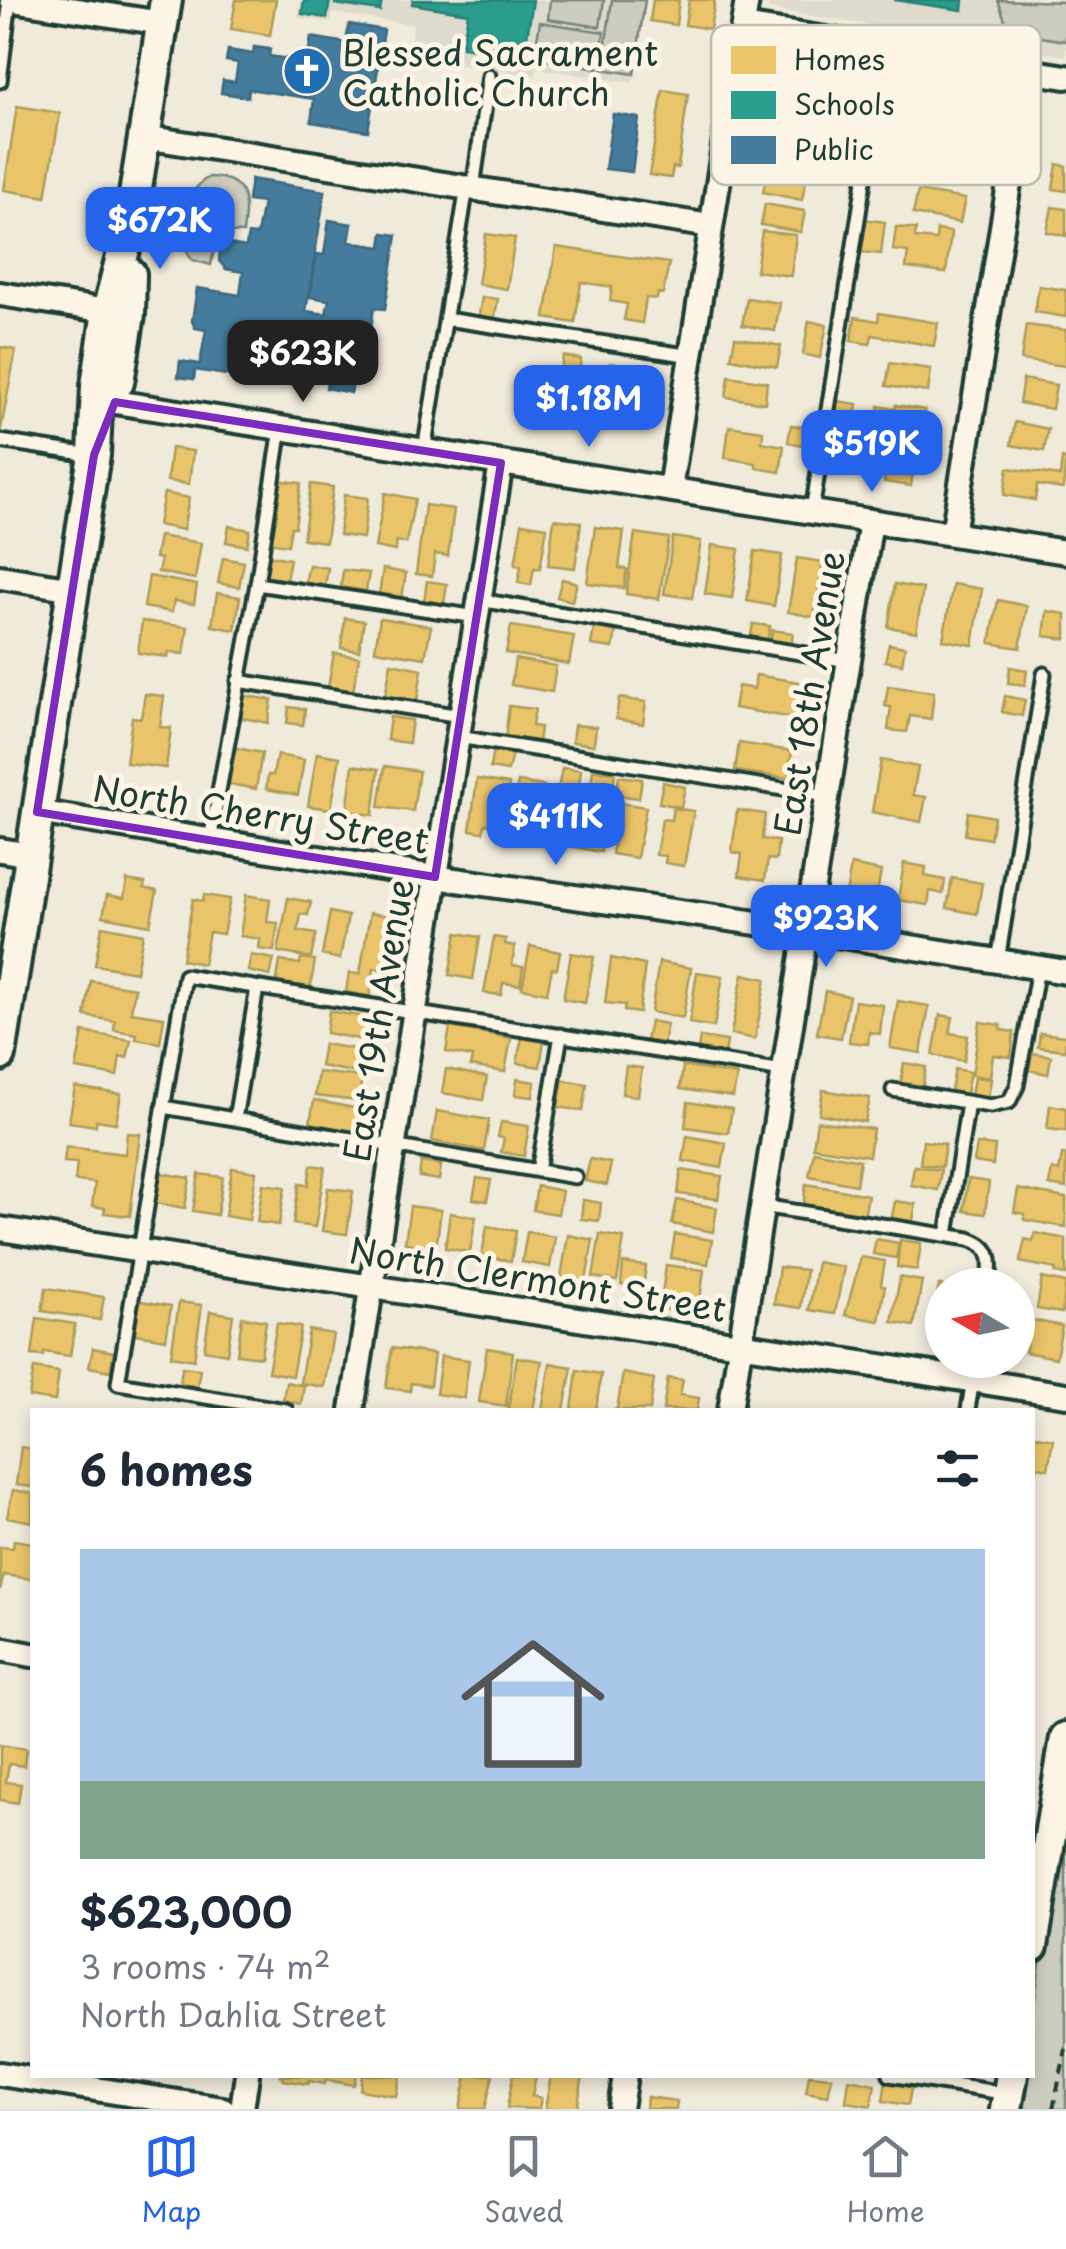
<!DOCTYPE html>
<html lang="en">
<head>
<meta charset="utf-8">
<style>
	:root { --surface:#fff; --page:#f6f6f7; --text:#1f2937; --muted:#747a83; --line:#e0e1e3; --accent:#2563eb }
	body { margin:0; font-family:"Playpen Sans",sans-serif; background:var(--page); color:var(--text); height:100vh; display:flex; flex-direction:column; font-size:38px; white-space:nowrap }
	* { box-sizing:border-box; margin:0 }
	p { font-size:32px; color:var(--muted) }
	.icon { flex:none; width:55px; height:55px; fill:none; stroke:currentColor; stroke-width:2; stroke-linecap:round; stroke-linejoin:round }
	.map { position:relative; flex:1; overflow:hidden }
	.sheet { position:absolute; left:30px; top:1408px; width:1005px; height:670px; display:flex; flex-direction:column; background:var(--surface); border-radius:0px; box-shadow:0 5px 15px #0003 }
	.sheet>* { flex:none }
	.needle { width:65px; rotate:279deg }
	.buttons { position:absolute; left:925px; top:1268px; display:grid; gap:20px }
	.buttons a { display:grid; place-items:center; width:110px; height:110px; border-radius:50%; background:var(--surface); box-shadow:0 5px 15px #0003; font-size:50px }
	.price { position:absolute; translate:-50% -85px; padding:0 22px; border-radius:20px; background:var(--accent); color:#fff; font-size:32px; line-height:65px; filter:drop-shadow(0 2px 5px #0008) }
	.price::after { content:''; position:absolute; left:50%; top:60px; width:30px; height:22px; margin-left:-15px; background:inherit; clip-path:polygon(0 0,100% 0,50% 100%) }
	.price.current { background:#222; color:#fff }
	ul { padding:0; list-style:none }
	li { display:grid; align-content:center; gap:20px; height:530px; padding:0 50px }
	li span { display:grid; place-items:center; height:310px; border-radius:0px; color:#555 }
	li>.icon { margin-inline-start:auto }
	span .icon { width:180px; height:180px; fill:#fffc; stroke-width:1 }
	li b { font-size:42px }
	h2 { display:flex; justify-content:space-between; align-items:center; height:120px; padding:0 50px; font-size:42px }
	.dock { display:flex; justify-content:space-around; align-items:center; height:140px; border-top:2px solid var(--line); background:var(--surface); font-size:28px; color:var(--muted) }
	.dock a { display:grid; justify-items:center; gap:5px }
	.dock .current { color:var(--accent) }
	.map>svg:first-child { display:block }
	.built { fill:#dedbcc }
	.green { fill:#cccdbf; stroke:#76857a; stroke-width:2.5 }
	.homes { fill:#e9c46a; stroke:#ac9c5a; stroke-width:2.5 }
	.schools { fill:#2a9d8f; stroke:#278074; stroke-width:2.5 }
	.public { fill:#457b9d; stroke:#3a687e; stroke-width:2.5 }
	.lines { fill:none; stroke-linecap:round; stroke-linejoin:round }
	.lane-casing { stroke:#1f3d34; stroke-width:19 }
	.street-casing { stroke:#1f3d34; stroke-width:30 }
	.secondary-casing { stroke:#1f3d34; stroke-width:38 }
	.path { stroke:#1f3d34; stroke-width:4; stroke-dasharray:10 8; stroke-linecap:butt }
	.lane { stroke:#fcf5e5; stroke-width:11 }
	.street { stroke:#fcf5e5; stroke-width:22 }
	.secondary { stroke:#fcf5e5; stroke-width:30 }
	.marked { fill:none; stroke:#7b2cbf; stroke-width:8; stroke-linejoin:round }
	.labels { text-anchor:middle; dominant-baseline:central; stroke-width:10; stroke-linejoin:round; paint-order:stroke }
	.poi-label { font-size:35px; fill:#1f3d34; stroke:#fcf5e5; text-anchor:start }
	.street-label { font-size:35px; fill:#1f3d34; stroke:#fcf5e5 }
	.key { fill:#fcf5e5; stroke:#babeb0; stroke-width:2.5 }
	.key-label { font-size:28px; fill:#1f3d34 }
</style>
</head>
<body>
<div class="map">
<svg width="1066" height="2109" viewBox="0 0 1066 2109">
	<rect width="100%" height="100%" fill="#efeada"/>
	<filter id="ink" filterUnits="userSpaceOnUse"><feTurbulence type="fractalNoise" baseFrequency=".01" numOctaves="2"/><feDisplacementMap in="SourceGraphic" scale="20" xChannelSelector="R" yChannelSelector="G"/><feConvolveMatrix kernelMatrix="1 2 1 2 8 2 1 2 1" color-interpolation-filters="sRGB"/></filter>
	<g filter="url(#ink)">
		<path class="built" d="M301 0H645L632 83 537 68 535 76 409 57 413 25 333 13 331 22 298 18Z
			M770 0H1066V56L768 9Z"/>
		<path class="green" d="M550 0H604L600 27 548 19Z
			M612 0H645L634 74 602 69Z
			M998 0 1066 2V41L1009 32Z
			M540 22 604 32 598 68 534 58Z
			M209 177C249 177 247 202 243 233 218 229 214 245 211 265L192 260C175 236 183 191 209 177Z
			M1066 1839V2109H1017L1022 2075H1032L1033 2011 1058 1847Z"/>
		<path class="homes" d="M236 0H276L270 35 231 29Z
			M653 0H679L676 25 650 21Z
			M689 0H715L710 29 685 25Z
			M663 90 688 94 678 168 673 167 671 178 649 175Z
			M17 106 60 113 46 197 4 190Z
			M1057 164 1066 166V191L1053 189Z
			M768 168 807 174 802 200 763 192Z
			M918 191 965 199 960 223 913 214Z
			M765 204 805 211 801 232 761 225Z
			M1052 207 1066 209V236L1047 232Z
			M864 219 885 222 881 254 860 252Z
			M896 227 916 229 915 238 936 240 937 230 951 232 946 273 906 268 908 252 893 250Z
			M762 231 796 235 791 276 756 271Z
			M486 234 515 238 507 289 478 284Z
			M556 247 669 263 663 294 658 293 657 299 646 298 642 323 624 320 627 304 610 301 612 287 581 282 575 323 545 318Z
			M1039 286 1066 290V317L1035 312Z
			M482 297 498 299 494 322 478 320Z
			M747 298 780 303 775 331 742 325Z
			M879 313 938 323 934 346 872 335 870 344 851 341 855 317 878 321Z
			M809 321 827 325 820 358 803 354Z
			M1026 325 1066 330V366L1021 360Z
			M735 337 781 346 777 367 731 358Z
			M0 347 16 350 0 434Z
			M563 356 581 359 575 401 556 398Z
			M610 363 641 368 637 389 606 384Z
			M890 363 931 369 928 392 886 386Z
			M729 376 767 382 765 403 726 397Z
			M1023 379 1056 385 1052 409 1019 403Z
			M592 396 632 402 629 419 617 417 615 430 587 426Z
			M837 401 857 404 854 423 835 420Z
			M896 405 925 410 921 434 876 426 879 406 895 409Z
			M833 421 859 425 856 444 878 447 874 475 854 473 855 467 846 466 845 471 826 468Z
			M1015 422 1048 429 1044 451 1011 445Z
			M791 425 810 428 807 446 788 442Z
			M729 426 763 431 762 442 784 446 780 472 756 468V463L725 458Z
			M171 448 193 451 189 484 167 481Z
			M889 449 916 452 911 486 884 482Z
			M1062 458 1066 459 1063 489 1037 485 1035 500 1004 495 1008 468 1060 476Z
			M277 480 301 483 295 527H291L288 545 268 542Z
			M311 484 333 487 326 542 303 539Z
			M164 493 189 498 183 530 158 525Z
			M385 493 415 499 406 543 397 541 395 551 375 547Z
			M344 495 368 498 363 538 339 535Z
			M425 505 454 509 448 556 435 554 432 576 416 574Z
			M554 519 581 522 575 568 548 565Z
			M522 523 547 527 540 569 534 568 531 585 518 583 521 566 515 565Z
			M229 526 250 530 247 546 226 542Z
			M595 527 624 531 619 568 627 569 624 588 587 583Z
			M635 533 669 538 659 599 626 594Z
			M159 536 201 543 195 579 158 572 161 559 155 558Z
			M673 537 701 541 692 598 664 594Z
			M712 545 739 549 732 598 705 594Z
			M755 551 782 555 774 606 747 601Z
			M266 555 290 559 286 580 262 576Z
			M223 558 244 562 239 587 218 583Z
			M797 558 823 562 814 617 788 612Z
			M309 565 328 568 325 586 305 583Z
			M383 569 406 573 402 598 379 595Z
			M343 570 369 573 366 591 341 587Z
			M149 576 197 585 194 604 174 601 172 612 144 607Z
			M562 579 577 583 572 601 557 597Z
			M427 581 447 584 444 604 424 601Z
			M895 584 923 589 916 632 888 627Z
			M953 584 982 589 973 645 943 640Z
			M217 593 240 597 235 630 212 626Z
			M998 600 1027 606 1020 648 990 643Z
			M1047 611 1066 614V639L1044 636Z
			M345 618 364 621 359 651 341 648Z
			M380 618 431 626 425 658 375 650Z
			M142 621 188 627 184 654 169 652 168 657 138 653Z
			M753 624 770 626 767 643 750 641Z
			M511 626 574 636 569 664 506 653Z
			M594 628 616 630 613 648 591 645Z
			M772 630 793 633 791 648 770 645Z
			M889 644 905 647 902 664 885 661Z
			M334 653 359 657 353 691 328 687Z
			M515 659 556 666 552 692 511 685Z
			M391 663 422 669 417 702 385 697Z
			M1010 667 1027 670 1025 685 1008 683Z
			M756 675 799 682 793 718 734 708 738 686 754 689Z
			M888 686 934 692 931 719 910 716 907 732 888 730 891 707 885 706Z
			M145 694 164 696 160 727 171 728 166 768 126 763 132 717 141 718Z
			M241 695 272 700 268 723 238 717Z
			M1005 696 1025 700 1022 716 1002 712Z
			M619 698 646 702 643 724 616 719Z
			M509 706 535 709 532 726 540 727 538 744 505 739Z
			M289 707 305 709 303 725 287 723Z
			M390 717 412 720 409 743 387 740Z
			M574 725 596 727 594 745 572 742Z
			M739 743 792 751 788 778 735 771Z
			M231 747 262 753 256 789 224 783Z
			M493 749 512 753 508 771 490 768Z
			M317 753 340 757 331 809 308 806Z
			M277 755 304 760 298 795 266 789 268 775H273Z
			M881 760 918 767 913 795 926 797 921 822 872 812Z
			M353 765 379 769 373 815 347 811Z
			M385 766 419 771 413 811 379 807Z
			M562 768 581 770 578 792 558 789Z
			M593 770 615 772 612 795 590 792Z
			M619 776 642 779 639 798 616 795Z
			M477 779 509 784 503 827 485 824 483 832 470 830Z
			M518 782 544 786 535 835 509 830Z
			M663 782 685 787 681 807 659 803Z
			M549 796 574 800 568 846 543 842Z
			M582 800 608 804 601 852 574 847Z
			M620 803 646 807 637 858 612 854Z
			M673 808 694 811 684 866 665 863 666 856 656 855 662 819 671 820Z
			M737 810 765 814 762 839 778 841 776 860 768 859 765 880 739 876 742 854 732 852Z
			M968 812 994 817 990 839 965 835Z
			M904 863 926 867 925 876 945 880 943 894 930 891 928 905 898 900Z
			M851 865 881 871 876 899 846 894Z
			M952 878 982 883 977 914 947 908Z
			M127 880 145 883 144 888 157 891 150 925 103 916 107 895 124 898Z
			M204 895 230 899 223 934 209 932 203 964 182 960 193 899 203 901Z
			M246 895 270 899 267 922 278 923 274 951 259 949 260 939 240 936Z
			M288 898 311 902 308 915 301 914 298 931 316 934 311 958 278 952Z
			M330 912 348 916 340 959 322 955Z
			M370 913 396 917 387 971 374 968 370 996 346 992 349 973 360 974Z
			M102 926 143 934 136 972 95 965Z
			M457 933 480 937 473 979 449 975Z
			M494 937 506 939 505 944 515 946 512 965 523 967 520 985 503 983 501 995 484 993Z
			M530 946 560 952 557 969 552 968 547 993 522 988Z
			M571 953 594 957 585 1003 563 999Z
			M251 955 274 959 270 976 248 971Z
			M301 958 315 960 310 990 276 985 280 961 300 964Z
			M611 958 645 965 639 1013 624 1011 625 1005 605 1003Z
			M659 962 691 968 683 1018 651 1012Z
			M697 972 723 976 714 1027 689 1023Z
			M743 974 766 979 755 1039 731 1034Z
			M91 981 135 988 131 1012 164 1017 160 1043 136 1039 137 1034 114 1030 115 1021 85 1016Z
			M825 991 849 996 841 1038 817 1034Z
			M855 1001 883 1005 880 1034 869 1032 868 1044 849 1042Z
			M898 1001 929 1006 921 1053 890 1048Z
			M329 1011 372 1018 369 1041 326 1033Z
			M940 1015 953 1017 950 1033 968 1036 964 1061 933 1055Z
			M650 1021 667 1024 663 1044 646 1041Z
			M980 1022 1001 1025V1030L1014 1032 1011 1057 993 1055 990 1078 972 1075Z
			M450 1027 511 1038 505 1072 470 1066 472 1057 446 1052Z
			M83 1032 131 1040 127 1058 120 1056 117 1076 76 1069Z
			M1040 1033 1066 1036 1065 1050 1038 1047Z
			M522 1037 544 1040 540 1067 517 1063Z
			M700 1037 727 1041 724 1060 697 1056Z
			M324 1044 367 1051 363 1074 320 1066Z
			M1032 1053 1051 1056 1048 1074 1029 1070Z
			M904 1063 926 1067 922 1090 900 1086Z
			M626 1066 642 1068 638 1096 622 1094Z
			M683 1066 737 1075 733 1097 680 1089Z
			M446 1069 487 1077 483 1100 442 1093Z
			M955 1069 970 1072 965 1099 950 1096Z
			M318 1072 362 1077 358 1101 315 1096Z
			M974 1077 991 1079 988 1098 971 1096Z
			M517 1079 535 1082 533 1097 515 1095Z
			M563 1080 587 1084 583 1111 558 1107Z
			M75 1087 121 1094 116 1123 96 1120V1126L69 1122Z
			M823 1090 870 1098 865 1122 819 1114Z
			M314 1100 359 1109 354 1132 310 1123Z
			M688 1102 732 1109 728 1133 685 1127Z
			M1050 1105 1066 1108V1131L1047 1129Z
			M437 1111 489 1120 484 1151 432 1141Z
			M817 1121 873 1129 869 1156 813 1147Z
			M501 1122 529 1126 524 1156 501 1152 504 1138 498 1137Z
			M127 1133 140 1134 130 1216 104 1213 105 1208 92 1206 95 1183 75 1181 77 1163 64 1162 66 1147 125 1154Z
			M687 1136 726 1143 722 1168 683 1161Z
			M923 1141 945 1144 942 1167 920 1164Z
			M977 1144 995 1146 993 1165 974 1162Z
			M814 1151 860 1160 856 1185 809 1176Z
			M1062 1155H1066V1188L1049 1185 1052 1169 1059 1171Z
			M590 1159 611 1163 607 1185 585 1181Z
			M421 1162 441 1165 439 1180 419 1177Z
			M311 1165 325 1167 315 1227 293 1224 299 1184 308 1185Z
			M914 1166 941 1170 938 1190 911 1185Z
			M232 1168 256 1172 249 1220 225 1216Z
			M681 1170 722 1176 718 1199 678 1194Z
			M161 1173 190 1178 185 1208 155 1203Z
			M199 1174 223 1177 217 1215 193 1211Z
			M477 1178 491 1180 487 1201 473 1199Z
			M968 1179 989 1182 985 1214 964 1211Z
			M263 1184 285 1187 279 1225 257 1222Z
			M806 1184 868 1195 864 1217 803 1207Z
			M537 1186 562 1191 558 1214 533 1210Z
			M328 1188 353 1191 347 1234 322 1231Z
			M1018 1189 1066 1198V1227L1024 1220 1025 1214 1014 1212Z
			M583 1200 601 1203 599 1221 581 1219Z
			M677 1200 717 1208 713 1232 672 1224Z
			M895 1201 916 1204 912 1225 891 1222Z
			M410 1206 441 1210 436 1248 405 1243Z
			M450 1213 476 1217 470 1252 445 1248Z
			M487 1226 516 1231 511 1261 482 1256Z
			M527 1232 555 1237 550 1267 522 1262Z
			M1035 1233 1066 1239V1275L1055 1273 1056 1269 1020 1262 1025 1239 1033 1241Z
			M600 1234 624 1238 617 1281 593 1277Z
			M675 1234 712 1240 708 1264 671 1258Z
			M568 1235 593 1240 586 1281 561 1277Z
			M876 1239 899 1243 896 1258 873 1254Z
			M900 1240 921 1243 917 1270 897 1267Z
			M861 1257 885 1261 881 1285 885 1286 879 1321 845 1315Z
			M817 1262 844 1267 835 1314 809 1310Z
			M623 1263 646 1266 643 1288 621 1285Z
			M666 1265 704 1270 698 1314 660 1309Z
			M779 1267 806 1270 801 1308 774 1304Z
			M900 1277 922 1281 914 1326 892 1322Z
			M1042 1278 1066 1283 1062 1313 1037 1309Z
			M939 1285H942V1331L931 1329Z
			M46 1288 104 1297 100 1320 42 1311Z
			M135 1300 171 1306 166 1339 130 1333Z
			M179 1302 202 1305 194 1360 171 1356Z
			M210 1311 233 1315 227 1354 204 1350Z
			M242 1317 266 1321 261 1357 237 1354Z
			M37 1318 75 1324 70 1356 44 1352 43 1356 32 1355Z
			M1032 1320 1062 1326 1056 1358 1025 1352Z
			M277 1323 301 1327 292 1376 268 1372Z
			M309 1330 333 1334 324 1387 300 1383Z
			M93 1348 114 1352 110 1371 89 1367Z
			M392 1348 434 1354 430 1386 411 1383 410 1391 386 1388Z
			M487 1348 513 1352 506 1406 479 1402Z
			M441 1356 469 1360 464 1398 436 1394Z
			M517 1357 542 1361 533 1410H508Z
			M550 1363 572 1367 564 1410H542Z
			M182 1367 200 1369 197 1386 180 1383Z
			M34 1368 59 1372 55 1401 29 1397Z
			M577 1370 601 1374 596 1410H572Z
			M623 1373 654 1379 650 1410H611L617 1409Z
			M668 1378 683 1380 680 1395 699 1398 697 1410H663Z
			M286 1382 304 1386 301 1404 283 1400Z
			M1032 1435 1053 1439 1048 1469 1032 1466Z
			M21 1447 32 1449V1487L16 1485Z
			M13 1490 32 1493V1522L7 1517Z
			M14 1540 32 1543V1579L4 1575 0 1590V1547L13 1548Z
			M0 1745 26 1749 24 1766 9 1764 6 1782 21 1784 18 1803 0 1800Z
			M356 2075 354 2085 326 2080 325 2084 309 2081 308 2084 283 2080 284 2077 279 2076Z
			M362 2075H400L396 2096 360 2090Z
			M467 2075H493L485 2109H460Z
			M513 2075H536L532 2096 541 2098 539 2109 507 2108Z
			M551 2075H583L577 2109H545Z
			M809 2075 832 2077 828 2096 806 2092Z
			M849 2079 875 2084 871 2106 846 2102Z
			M886 2080 912 2084 908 2105 883 2101Z
			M647 2097 677 2101 676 2109H646Z"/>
		<path class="schools" d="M304 0H330L327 18 302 14Z
			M336 0H382L380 11 335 4Z
			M413 0H533L524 56 462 47 468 13 412 4Z
			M894 0H963L962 10Z"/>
		<path class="public" d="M349 24 384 30 368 131 311 122 314 99 249 89 248 97 221 93 223 80 235 82 238 63 226 61 228 50 253 54 254 47 270 49 269 56 307 62 311 37 346 43Z
			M613 114 639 118 632 172 605 169Z
			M251 179 325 191 306 311 326 314 329 300 310 297 317 254 324 255 329 220 352 224 349 242 381 247 383 233 397 235 385 309 374 308 363 379 354 378 351 393 326 388 328 373 286 366 283 384 195 370 194 379 178 377 180 361 200 364 206 330 195 328 192 321 197 288 240 295 243 272 226 269 219 261 220 250 230 244 246 247 248 234 257 235 263 203 248 201Z"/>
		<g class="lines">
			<g class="lane-casing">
				<path id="lane" d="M0 81 10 0
					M473 188 489 76
					M446 319 692 356
					M0 441 90 455
					M424 451 467 187
					M812 511 885 48
					M257 584 477 617
					M479 600 849 661
					M238 681 461 716
					M458 737 827 796
					M210 840 257 584 281 428
					M998 961 1044 674
					M893 1090 990 1106 1009 1102 1017 1086 1038 968
					M163 1107 575 1177
					M235 1119 257 988
					M538 1171 561 1035
					M762 1206 969 1239C994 1247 992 1262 988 1285
					M947 1235 968 1103
					M286 1410 118 1383 185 976 783 1071
					M968 1410 976 1360
					M890 2075 1009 2094"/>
			</g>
			<g class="street-casing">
				<path id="street" d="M12 0 162 23
					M743 26 1066 77
					M144 137 711 226
					M0 294 120 313
					M96 399 1066 552
					M670 489 747 0
					M953 534 1027 71
					M0 577 73 589
					M37 812 435 877 805 930 1066 972
					M0 850 31 855
					M0 1229 1066 1395
					M352 1410 501 463
					M730 1410 871 521
					M0 1649 32 1655
					M0 2074 223 2109
					M242 2109 247 2075
					M620 2109 625 2075"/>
			</g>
			<g class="secondary-casing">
				<path id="secondary" d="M118 382 129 314 130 274
					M0 1055 94 455 97 386 108 311 130 226 166 0
					M1032 1946 1066 1738
					M1006 2109 1012 2075"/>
			</g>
			<path class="path" d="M1053 2109 1066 2049"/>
			<use href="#lane" class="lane"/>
			<use href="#street" class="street"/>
			<use href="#secondary" class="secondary"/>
		</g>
	</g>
	<path class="marked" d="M115 402 501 463 435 877 37 812 94 455Z"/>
	<defs>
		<g id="church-disc" transform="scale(2.5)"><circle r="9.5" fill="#1f6fb2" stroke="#fcf5e5"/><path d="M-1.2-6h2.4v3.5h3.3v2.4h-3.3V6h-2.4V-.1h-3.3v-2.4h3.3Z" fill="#fff"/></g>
	</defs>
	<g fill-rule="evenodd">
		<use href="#church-disc" x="307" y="71"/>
	</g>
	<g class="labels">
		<g class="poi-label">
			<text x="342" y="51">Blessed Sacrament<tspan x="342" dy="40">Catholic Church</tspan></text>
		</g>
		<g class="street-label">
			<text transform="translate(808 693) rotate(-81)">East 18th Avenue</text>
			<text transform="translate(261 813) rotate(9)">North Cherry Street</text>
			<text transform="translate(377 1020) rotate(-81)">East 19th Avenue</text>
			<text transform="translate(538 1278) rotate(9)">North Clermont Street</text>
		</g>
	</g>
	<rect x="711" y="25" width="330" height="160" rx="15" class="key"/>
	<rect x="731" y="46" width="45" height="28" fill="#e9c46a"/>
	<rect x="731" y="91" width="45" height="28" fill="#2a9d8f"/>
	<rect x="731" y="136" width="45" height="28" fill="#457b9d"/>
	<g class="key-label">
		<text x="794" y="70">Homes</text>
		<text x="794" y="115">Schools</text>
		<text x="794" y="160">Public</text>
	</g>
</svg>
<div class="buttons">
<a><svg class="needle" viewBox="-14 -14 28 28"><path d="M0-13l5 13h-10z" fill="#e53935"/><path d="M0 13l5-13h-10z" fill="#747a83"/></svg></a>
</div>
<b class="price" style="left:160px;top:272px">$672K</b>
<b class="price current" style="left:303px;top:405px">$623K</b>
<b class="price" style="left:589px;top:450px">$1.18M</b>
<b class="price" style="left:872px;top:495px">$519K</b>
<b class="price" style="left:556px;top:868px">$411K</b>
<b class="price" style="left:826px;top:970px">$923K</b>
<section class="sheet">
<h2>6 homes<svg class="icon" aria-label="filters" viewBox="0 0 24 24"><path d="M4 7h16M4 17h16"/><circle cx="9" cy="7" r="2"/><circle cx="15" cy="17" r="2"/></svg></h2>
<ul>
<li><span style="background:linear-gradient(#a9c7e8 75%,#7fa58c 0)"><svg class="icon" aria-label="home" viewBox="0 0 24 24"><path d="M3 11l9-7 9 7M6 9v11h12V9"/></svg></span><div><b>$623,000</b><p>3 rooms · 74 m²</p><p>North Dahlia Street</p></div></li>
</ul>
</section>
</div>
<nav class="dock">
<a class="current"><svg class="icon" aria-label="map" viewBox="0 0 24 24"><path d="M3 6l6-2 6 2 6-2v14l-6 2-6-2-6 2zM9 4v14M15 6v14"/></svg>Map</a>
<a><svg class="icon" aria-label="saved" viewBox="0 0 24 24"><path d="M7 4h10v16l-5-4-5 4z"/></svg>Saved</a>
<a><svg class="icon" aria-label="home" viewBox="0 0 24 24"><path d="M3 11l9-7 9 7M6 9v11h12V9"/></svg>Home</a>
</nav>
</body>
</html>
